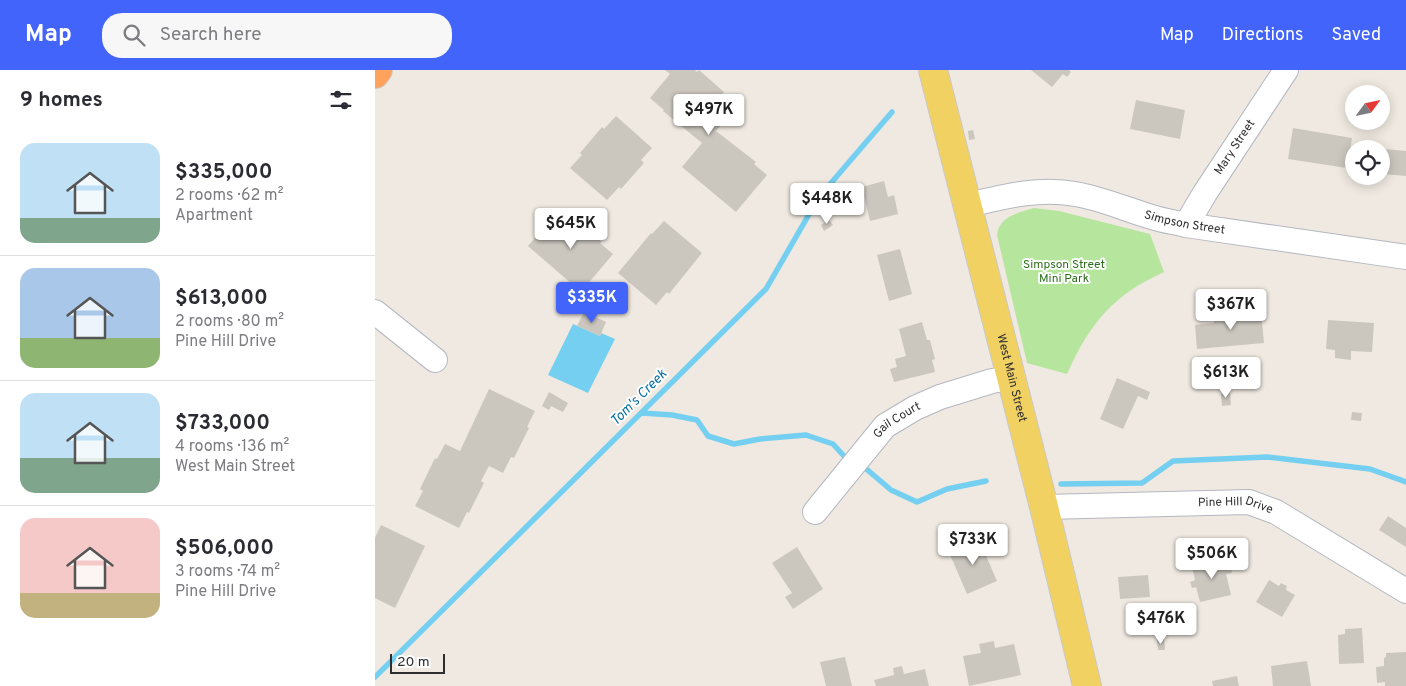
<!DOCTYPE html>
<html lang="en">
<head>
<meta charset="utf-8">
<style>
	:root { --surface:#fff; --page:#f7f7f7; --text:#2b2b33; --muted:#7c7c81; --line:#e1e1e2; --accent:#4264fb }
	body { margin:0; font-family:Overpass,sans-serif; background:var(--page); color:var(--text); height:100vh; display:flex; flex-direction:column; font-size:19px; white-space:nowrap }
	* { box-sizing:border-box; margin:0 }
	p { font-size:16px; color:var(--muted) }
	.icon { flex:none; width:28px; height:28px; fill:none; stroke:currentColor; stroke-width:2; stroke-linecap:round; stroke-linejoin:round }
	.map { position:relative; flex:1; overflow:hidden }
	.details { display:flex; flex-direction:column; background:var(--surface); width:375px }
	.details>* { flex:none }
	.needle { width:32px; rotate:57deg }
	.fabs { position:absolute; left:970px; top:15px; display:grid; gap:10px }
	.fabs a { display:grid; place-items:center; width:45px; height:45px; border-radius:50%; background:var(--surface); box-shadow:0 2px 12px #0003; font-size:25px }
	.scale { position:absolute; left:15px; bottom:12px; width:55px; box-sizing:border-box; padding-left:5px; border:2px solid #2e2e2e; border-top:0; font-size:14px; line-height:18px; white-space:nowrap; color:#2e2e2e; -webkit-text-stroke:4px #fff; paint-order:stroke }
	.price { position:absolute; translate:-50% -42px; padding:0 11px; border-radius:5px; background:#fff; color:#222; font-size:16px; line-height:32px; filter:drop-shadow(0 1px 2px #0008) }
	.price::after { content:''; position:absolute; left:50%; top:30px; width:15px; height:11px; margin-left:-8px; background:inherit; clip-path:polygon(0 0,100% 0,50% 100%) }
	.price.selected { background:var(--accent); color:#fff }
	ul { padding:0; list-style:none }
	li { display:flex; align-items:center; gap:15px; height:125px; padding:0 20px }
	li+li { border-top:1px solid var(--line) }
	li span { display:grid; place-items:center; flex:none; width:140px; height:100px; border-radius:15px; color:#555 }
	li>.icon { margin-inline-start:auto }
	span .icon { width:60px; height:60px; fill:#fffc; stroke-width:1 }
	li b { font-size:21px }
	h2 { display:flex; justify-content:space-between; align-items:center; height:60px; padding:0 20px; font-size:21px }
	header { display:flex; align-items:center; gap:30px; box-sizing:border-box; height:70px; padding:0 25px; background:var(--accent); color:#fff }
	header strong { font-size:24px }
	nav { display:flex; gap:28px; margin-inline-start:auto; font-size:18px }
	.search { width:350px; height:45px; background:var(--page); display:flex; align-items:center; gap:12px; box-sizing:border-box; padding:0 18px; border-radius:20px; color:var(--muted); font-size:19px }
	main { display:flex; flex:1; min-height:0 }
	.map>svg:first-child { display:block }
	.green { fill:#b6e59e }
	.water { fill:#75cff0 }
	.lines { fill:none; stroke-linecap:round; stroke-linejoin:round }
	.stream { stroke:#75cff0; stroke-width:5.5 }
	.building { fill:#cbc7bf }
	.minor-casing { stroke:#b4b7c1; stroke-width:26 }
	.major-casing { stroke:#c9c9c9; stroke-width:30 }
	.highway-casing { stroke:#c9c9c9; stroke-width:30 }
	.minor { stroke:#fff; stroke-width:24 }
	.major { stroke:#f2d163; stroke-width:28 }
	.highway { stroke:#ffa35c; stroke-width:28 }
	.labels { text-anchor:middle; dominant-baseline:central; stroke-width:4; stroke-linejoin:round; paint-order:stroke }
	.street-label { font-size:12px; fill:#2e2e2e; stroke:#fff }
	.park-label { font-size:12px; fill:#2c6e1b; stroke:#fff }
	.water-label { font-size:14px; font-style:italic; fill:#0d6fa3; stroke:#fff }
</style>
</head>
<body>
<header>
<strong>Map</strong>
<div class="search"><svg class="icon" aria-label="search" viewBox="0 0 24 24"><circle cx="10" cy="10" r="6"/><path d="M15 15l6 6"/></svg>Search here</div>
<nav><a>Map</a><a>Directions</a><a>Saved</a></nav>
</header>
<main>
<section class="details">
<h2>9 homes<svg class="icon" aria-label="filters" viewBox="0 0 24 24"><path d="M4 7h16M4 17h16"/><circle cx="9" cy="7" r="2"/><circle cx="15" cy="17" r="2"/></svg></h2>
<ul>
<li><span style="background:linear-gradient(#bfe0f5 75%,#7fa58c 0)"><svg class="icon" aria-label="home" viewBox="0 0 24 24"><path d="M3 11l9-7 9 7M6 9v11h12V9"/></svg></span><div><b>$335,000</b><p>2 rooms · 62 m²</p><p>Apartment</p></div></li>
<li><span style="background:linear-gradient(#a9c7e8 70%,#8fb573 0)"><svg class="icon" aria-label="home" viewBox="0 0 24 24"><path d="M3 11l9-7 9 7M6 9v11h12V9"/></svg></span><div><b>$613,000</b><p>2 rooms · 80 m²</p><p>Pine Hill Drive</p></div></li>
<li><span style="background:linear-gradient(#bfe0f5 65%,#7fa58c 0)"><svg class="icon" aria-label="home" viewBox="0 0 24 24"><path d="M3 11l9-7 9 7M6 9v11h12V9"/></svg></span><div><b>$733,000</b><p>4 rooms · 136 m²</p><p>West Main Street</p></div></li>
<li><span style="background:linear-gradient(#f6c9c9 75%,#c2b280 0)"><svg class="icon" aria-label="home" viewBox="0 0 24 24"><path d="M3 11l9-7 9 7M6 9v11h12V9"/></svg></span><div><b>$506,000</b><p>3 rooms · 74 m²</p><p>Pine Hill Drive</p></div></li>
</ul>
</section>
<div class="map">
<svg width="1031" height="616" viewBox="0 0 1031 616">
	<rect width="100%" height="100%" fill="#efe9e1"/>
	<path class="green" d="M659 138 684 141 775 164 789 202C738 225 715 253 692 304L652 293 622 165C624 146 643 143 659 138Z"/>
	<path class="water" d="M198 254 225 266 226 263 240 269 213 323 173 305Z"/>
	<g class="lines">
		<path class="stream" d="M267 343 297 345 322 350 333 366 359 374 385 369 431 365 458 374 469 386
			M489 397 516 420 542 432 572 419 611 411
			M686 414 767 413 798 391 892 387 995 399 1031 412
			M0 607 391 219 444 127 517 42"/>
	</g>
	<path class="building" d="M290 0H320L322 2 324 0 349 22 347 24 362 36 341 61 381 92 379 94 392 105 361 142 307 97 327 73 288 41 289 40 275 28 295 4Z
		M656 0H694L696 2 692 7 688 4 677 17Z
		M761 30 810 40 805 69 755 59Z
		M241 46 277 78 266 90 269 93 246 119 244 117 232 130 195 98 207 85 205 83 227 57 229 59Z
		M918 58 977 68 972 98 913 89Z
		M598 60 600 69 594 70 593 61Z
		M1010 79 1031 81V106L1008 104Z
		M509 111 513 127 519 125 523 144 495 151 487 117Z
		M185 139 199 150 200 149 227 172 225 173 238 184 206 222 153 176Z
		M454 150 458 155 449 161 446 155Z
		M289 151 327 183 294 224 292 222 281 235 243 203 276 163 277 164Z
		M525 179 537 224 514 231 502 185Z
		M209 242 231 252 225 266 202 256Z
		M886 242 889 273 822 279 820 255 839 253 838 246Z
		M953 250 999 253 997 282 976 281V290L960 288V280L951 279Z
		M547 252 552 270H555L560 289 557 290 560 302 519 312 515 299 522 297 520 289 531 286 524 259Z
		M742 308 775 322 772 330 763 326 748 359 725 349Z
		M114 319 160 341 152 357 154 358 139 388 136 387 128 403 114 396 106 411 109 413 94 443 92 442 84 458 40 436 48 421 45 419 60 388 62 389 70 374 85 381Z
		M174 322 193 333 188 342 176 336 174 340 167 336Z
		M855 323 856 335 847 336 846 324Z
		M977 342 987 343 986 351 976 350Z
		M1013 446 1031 458V477L1004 460Z
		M6 455 50 476 20 538 0 528V468Z
		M603 467 622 511 592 524 573 480Z
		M422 477 448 519 418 539 410 527 417 523 397 493Z
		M854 489 857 503 851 504 856 525 825 532 821 517 817 518 815 512 820 510 817 497Z
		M773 505 775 527 745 529 743 507Z
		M894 510 904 516 906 513 912 516 911 520 920 525 907 547 881 532Z
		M987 558 989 593 964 594 963 565 970 564V559Z
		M789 569 790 580H783L782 570Z
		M619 571 620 578 639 574 646 605 594 616 588 586 606 583 604 574Z
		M1031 582V616H1010V612L1002 613 1001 597 1009 596V588L1011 587V583Z
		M470 587 477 616H451L445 592Z
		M932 591 936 616H898L896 596Z
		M527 596 529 604 550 599 554 616H501L499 610 519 605 518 598Z
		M862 606 864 616H838L837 611Z"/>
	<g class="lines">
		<g class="minor-casing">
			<g id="minor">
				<path id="s1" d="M593 135C627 127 664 117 700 124 726 128 752 140 777 147 788 151 800 152 811 155L1031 187"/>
				<path id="s2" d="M811 155 830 123 911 0"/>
				<path d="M0 242 60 290"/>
				<path id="s3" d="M669 437 874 432 901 442 1031 521"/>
				<path id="s4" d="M440 442 510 356 540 338 565 327 617 311 636 308"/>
			</g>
		</g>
		<g class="major-casing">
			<g id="major">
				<path id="s5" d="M558 0 669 437 712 616"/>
			</g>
		</g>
		<g class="highway-casing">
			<path id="highway" d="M0 4 3 0"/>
		</g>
		<use href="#minor" class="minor"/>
		<use href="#major" class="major"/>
		<use href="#highway" class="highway"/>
	</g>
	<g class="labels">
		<g class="street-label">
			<text stroke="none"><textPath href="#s2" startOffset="92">Mary Street</textPath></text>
			<text stroke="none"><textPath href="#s1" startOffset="222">Simpson Street</textPath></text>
			<text stroke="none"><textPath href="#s5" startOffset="318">West Main Street</textPath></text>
			<text stroke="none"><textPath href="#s4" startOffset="124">Gail Court</textPath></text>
			<text stroke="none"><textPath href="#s3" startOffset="192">Pine Hill Drive</textPath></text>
		</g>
		<g class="park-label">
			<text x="689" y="195">Simpson Street<tspan x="689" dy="14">Mini Park</tspan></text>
		</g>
		<g class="water-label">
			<text transform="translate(264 328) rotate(-45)">Tom's Creek</text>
		</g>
	</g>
</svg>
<div class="fabs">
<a><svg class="needle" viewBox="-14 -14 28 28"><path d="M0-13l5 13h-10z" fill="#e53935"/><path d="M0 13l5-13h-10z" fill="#7c7c81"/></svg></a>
<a><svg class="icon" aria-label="locate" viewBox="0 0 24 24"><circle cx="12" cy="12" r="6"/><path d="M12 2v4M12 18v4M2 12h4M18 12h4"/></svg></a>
</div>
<div class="scale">20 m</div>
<b class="price" style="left:334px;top:66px">$497K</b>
<b class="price" style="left:452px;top:155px">$448K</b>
<b class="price" style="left:196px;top:180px">$645K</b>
<b class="price selected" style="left:217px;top:254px">$335K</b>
<b class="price" style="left:856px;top:261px">$367K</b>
<b class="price" style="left:851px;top:329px">$613K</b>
<b class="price" style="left:598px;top:496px">$733K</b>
<b class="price" style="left:837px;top:510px">$506K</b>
<b class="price" style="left:786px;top:575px">$476K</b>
</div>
</main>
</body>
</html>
